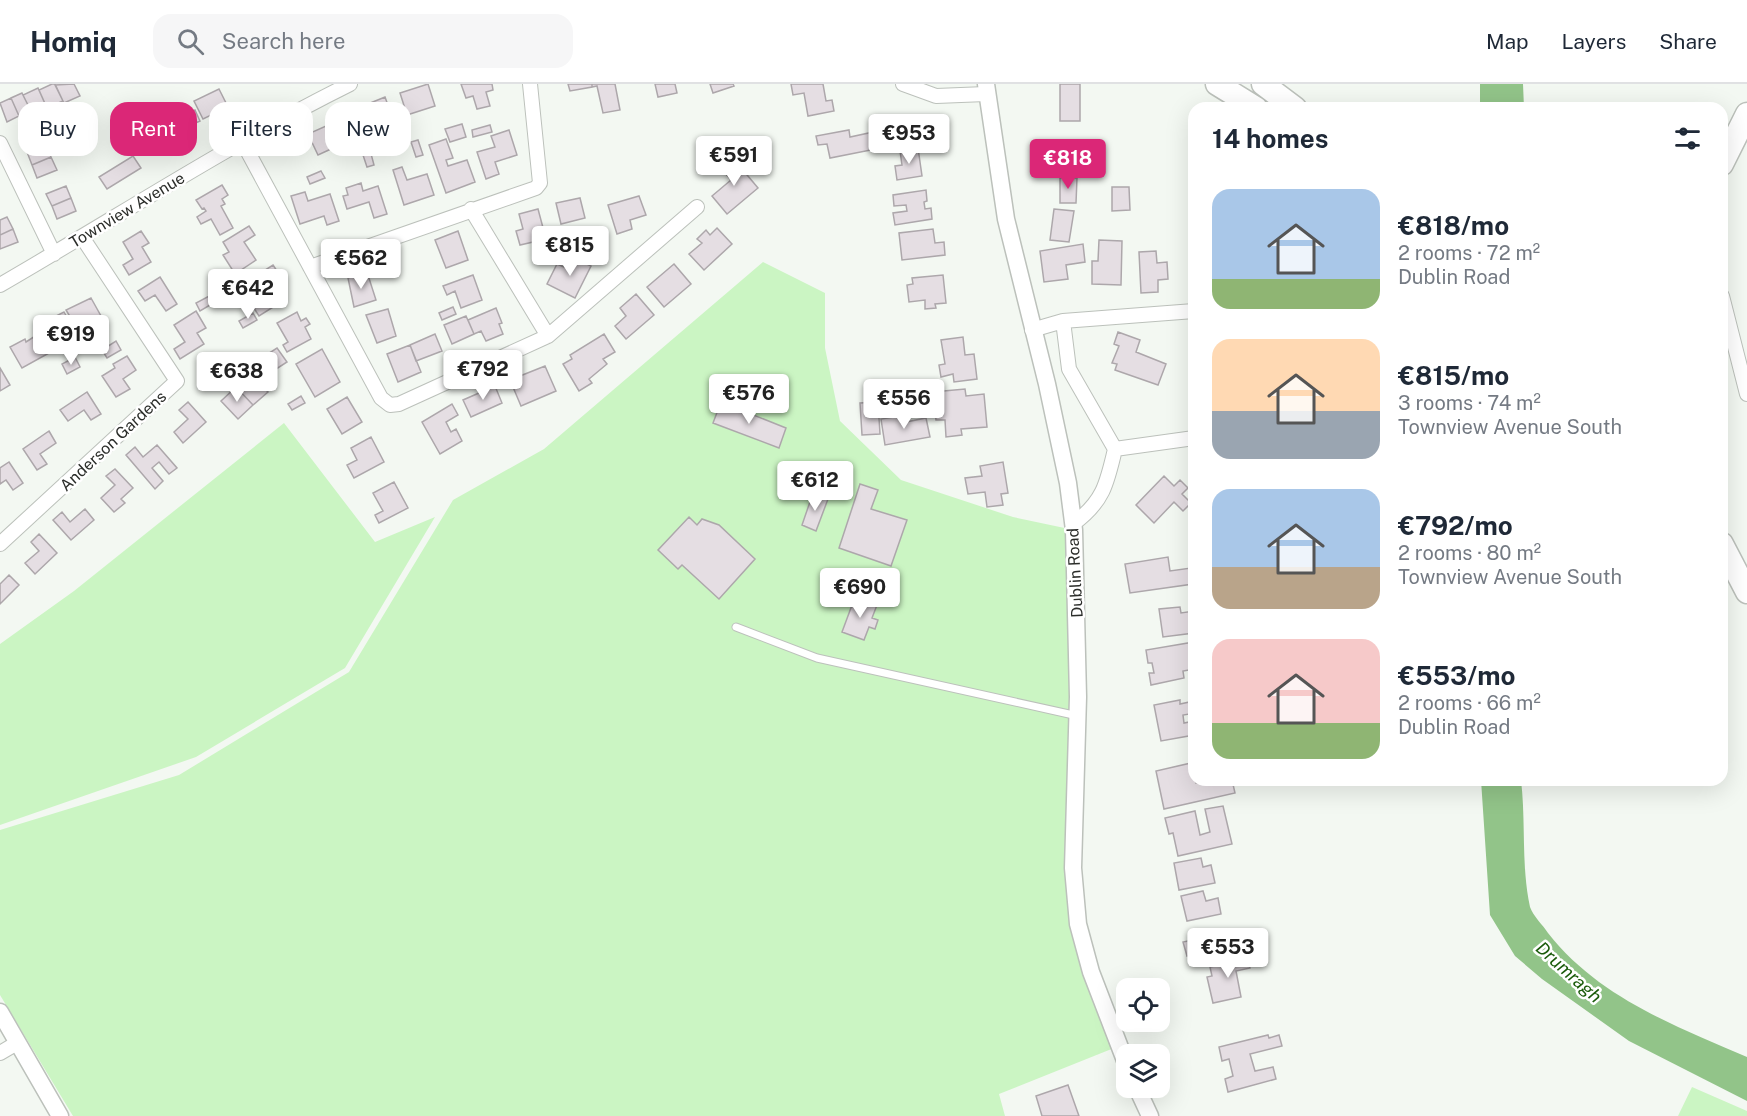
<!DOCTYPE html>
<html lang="en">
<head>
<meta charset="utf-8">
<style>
	:root { --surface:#fff; --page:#f6f6f7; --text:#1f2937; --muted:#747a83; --line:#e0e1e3; --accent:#db2777 }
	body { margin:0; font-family:"Public Sans",sans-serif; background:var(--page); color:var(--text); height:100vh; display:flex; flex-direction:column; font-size:22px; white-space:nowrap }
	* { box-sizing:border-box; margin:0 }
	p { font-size:20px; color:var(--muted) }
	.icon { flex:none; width:33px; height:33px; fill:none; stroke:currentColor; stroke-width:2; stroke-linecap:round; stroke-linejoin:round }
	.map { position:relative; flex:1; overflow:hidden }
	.side { position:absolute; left:1188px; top:18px; width:540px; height:684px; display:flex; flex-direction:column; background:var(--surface); border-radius:18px; box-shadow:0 6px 24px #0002 }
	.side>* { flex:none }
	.top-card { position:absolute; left:18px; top:18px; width:570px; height:54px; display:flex; gap:12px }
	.fabs { position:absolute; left:1116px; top:894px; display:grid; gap:12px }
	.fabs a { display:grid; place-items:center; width:54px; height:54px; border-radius:12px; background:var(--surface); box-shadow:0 6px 24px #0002; font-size:30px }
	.price { position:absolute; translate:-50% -51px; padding:0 14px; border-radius:6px; background:#fff; color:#222; font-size:20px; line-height:39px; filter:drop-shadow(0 2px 3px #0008) }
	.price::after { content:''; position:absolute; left:50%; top:36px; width:18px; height:14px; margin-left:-9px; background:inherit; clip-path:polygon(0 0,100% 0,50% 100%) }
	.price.on { background:var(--accent); color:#fff }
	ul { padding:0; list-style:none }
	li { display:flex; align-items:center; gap:18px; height:150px; padding:0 24px }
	li span { display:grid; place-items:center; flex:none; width:168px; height:120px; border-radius:18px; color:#555 }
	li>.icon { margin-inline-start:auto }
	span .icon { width:72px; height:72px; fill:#fffc; stroke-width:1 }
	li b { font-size:26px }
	h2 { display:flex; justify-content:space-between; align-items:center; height:72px; padding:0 24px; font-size:26px }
	.tag { padding:0 21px; border-radius:18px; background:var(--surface); box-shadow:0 6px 24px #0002; font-size:21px; line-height:54px }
	.tag.on { background:var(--accent); color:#fff }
	header { display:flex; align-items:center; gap:36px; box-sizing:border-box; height:84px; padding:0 30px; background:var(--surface); border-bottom:2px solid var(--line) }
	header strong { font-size:28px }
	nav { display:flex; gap:33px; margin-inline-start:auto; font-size:21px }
	.search { width:420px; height:54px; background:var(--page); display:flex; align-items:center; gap:15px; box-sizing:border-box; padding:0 21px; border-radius:18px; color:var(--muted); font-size:22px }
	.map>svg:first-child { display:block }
	.green { fill:#cbf5c3 }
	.water { fill:#92c489 }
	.building { fill:#e5dee3; stroke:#ada7ab; stroke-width:1.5 }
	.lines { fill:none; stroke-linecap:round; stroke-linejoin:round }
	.service-casing { stroke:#bcc1bb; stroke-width:9 }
	.minor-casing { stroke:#bcc1bb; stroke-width:16 }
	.tertiary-casing { stroke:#bcc1bb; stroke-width:19 }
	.trunk-casing { stroke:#bcc1bb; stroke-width:25 }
	.service { stroke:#fff; stroke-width:7 }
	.minor { stroke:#fff; stroke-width:14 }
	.tertiary { stroke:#fff; stroke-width:16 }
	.trunk { stroke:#fff; stroke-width:22 }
	.labels { text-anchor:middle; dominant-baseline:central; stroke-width:5; stroke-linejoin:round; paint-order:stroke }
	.street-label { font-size:16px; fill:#2b2d2a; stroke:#fff }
	.water-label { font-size:18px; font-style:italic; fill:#1b5c0b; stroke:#fff }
</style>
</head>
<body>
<header>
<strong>Homiq</strong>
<div class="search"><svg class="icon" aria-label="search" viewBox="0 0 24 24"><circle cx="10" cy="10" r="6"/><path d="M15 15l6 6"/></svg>Search here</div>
<nav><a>Map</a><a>Layers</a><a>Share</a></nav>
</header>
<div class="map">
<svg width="1747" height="1032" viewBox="0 0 1747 1032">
	<rect width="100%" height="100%" fill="#f3f8f2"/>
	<path class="green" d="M763 178 825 209V264L840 337 901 396 1013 433 1074 446 1079 840 1119 962 999 1010 1005 1032H73L0 911V746L179 691 349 588 453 416 544 365Z
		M284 339 375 458 435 433 345 584 196 673 0 741V560L74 507Z
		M1692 1003 1747 1027V1032H1678Z"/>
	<path class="water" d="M1480 0H1523L1524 24H1480Z
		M1481 696H1521C1526 738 1521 781 1530 823 1533 832 1543 841 1548 849 1598 913 1675 942 1747 973V1017L1629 957 1542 895 1515 872 1490 831Z"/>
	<path class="building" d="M52 0H55L63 17 47 24 39 6Z
		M74 0 80 12 64 19 55 1Z
		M428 0 435 22 407 31 400 9Z
		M461 0H492L493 6 486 8 490 22 477 25 473 12 466 14Z
		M568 0H592V3L570 7Z
		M592 0H615L620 26 603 29 597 2 592 3Z
		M655 0H675L677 9 658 13Z
		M710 0H733L734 2 713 9Z
		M791 0H823L826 17 832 16 834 27 808 32 804 9 793 11Z
		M1060 0H1080V37H1060Z
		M38 4 46 22 32 29 23 11Z
		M219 5 228 23 203 35 194 17Z
		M22 9 31 27 19 32 11 14Z
		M385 13 393 35 366 45 358 24Z
		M11 14 19 32 7 38 0 19Z
		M195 26 200 37 193 40 187 30Z
		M176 27 182 40 163 48 169 60 158 64 147 40Z
		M335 38 344 59 318 71 308 50Z
		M462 40 466 53 450 58 445 45Z
		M490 41 492 48 473 53 472 46Z
		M62 43 66 51 50 59 46 51Z
		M509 46 517 71 495 78 499 90 486 95 477 68 495 63 491 52Z
		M849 46 850 53 878 47 881 64 830 74 827 60 818 61 816 52Z
		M446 55 453 74 446 76 448 82 467 76 475 98 446 109 429 61Z
		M418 56 423 71 416 73 411 58Z
		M46 60 51 73 32 81 27 68Z
		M918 64 922 92 897 96 895 82 902 81 900 67Z
		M370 66 374 81 367 83 362 68Z
		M1061 69H1077V94H1060Z
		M133 72 141 84 107 105 99 93Z
		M51 73 57 86 37 94 32 81Z
		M732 73 758 104 727 130 712 112 731 96 720 83Z
		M402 83 407 96 427 90 434 111 404 121 393 86Z
		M321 87 325 94 310 100 307 93Z
		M1060 94H1077L1076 119H1060Z
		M361 99 363 107 378 102 387 130 374 134 369 118 347 125 343 112 348 111 346 104Z
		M222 101 228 111 222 115 225 120 221 122 233 144 220 151 211 135 201 140 197 133 206 127 204 124 202 125 196 116Z
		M66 102 71 114 52 122 46 110Z
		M1112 103H1129L1130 126 1112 127Z
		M926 106 927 117 924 118 925 125 931 124 932 135 895 141 893 129 907 127 906 121 894 122 893 111Z
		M305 108 308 117 330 110 339 137 327 141 324 132 300 140 291 112Z
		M639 112 646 131 630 136 632 145 617 150 608 121Z
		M71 114 76 127 57 135 52 122Z
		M580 114 585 134 561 140 556 119Z
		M538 125 546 155 520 161 516 147 523 145 519 130Z
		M1054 125 1074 127 1069 158 1050 156Z
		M7 133 13 145 0 151V136Z
		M249 142 255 151 244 158 256 176 235 190 223 171 229 168 223 158Z
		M717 144 732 160 704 186 689 170 702 159 697 155 706 146 710 151Z
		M13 145 18 158 0 165V151Z
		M933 145 935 159 944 158 945 171 902 176 899 149Z
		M141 147 149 159 142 163 151 178 129 191 123 181 133 175 123 158Z
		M458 147 468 176 446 184 435 156Z
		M1099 156 1122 157 1121 201 1092 200V177H1098Z
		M1083 160 1085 178 1066 181 1068 195 1044 198 1040 167Z
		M1190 166H1194V194H1191Z
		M1156 167 1157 179 1167 178 1168 195 1158 196V208L1141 209 1139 168Z
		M570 172 591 182 575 214 547 200 557 180 564 183Z
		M674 180 691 200 664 223 647 203Z
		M273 181 287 202 273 211 278 220 259 232 240 202Z
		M229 188 233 195 220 203 215 196Z
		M367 188 376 216 354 223 348 194Z
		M473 191 482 216 461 224 455 207 447 211 443 202Z
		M943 191 946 219 935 220 936 224 925 225V216L909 218 907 201 913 200 912 194Z
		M160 193 177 220 166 227 155 211 145 217 138 207Z
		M213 210 217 217 200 227 196 219Z
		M636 210 654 231 626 255 615 242 626 232 620 224Z
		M91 214 101 232 78 246 66 226Z
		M453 223 456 230 442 236 439 229Z
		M496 224 502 239 499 240 503 250 486 257 481 247 474 250 468 236Z
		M388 225 396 252 377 259 366 231Z
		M196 227 206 244 197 249 204 260 180 275 174 265 185 258 174 241Z
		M64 228 72 242 64 246 56 232Z
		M297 228 301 237 306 234 310 240 305 243 311 255 287 268 283 261 288 258 277 239Z
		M253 229 257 236 243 244 239 237Z
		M466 232 474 250 452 260 444 241Z
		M49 243 60 263 22 284 10 263 25 255 26 258Z
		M1118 248 1140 256 1136 268 1166 280 1158 301 1115 286 1117 280 1112 279 1119 262 1114 260Z
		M435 250 442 267 416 277 410 261Z
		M604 250 615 268 603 275 607 280 589 295 592 299 579 307 563 280 572 275 570 271Z
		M963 253 965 271 974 270 977 295 954 298 953 290 941 293 939 281 945 280 941 256Z
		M116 257 121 266 107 274 102 266Z
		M410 261 421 288 398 298 387 270Z
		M277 264 287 278 267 291 257 277Z
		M322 265 340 298 315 313 296 280Z
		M127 272 136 286 123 295 130 305 116 313 102 292 115 284 113 280Z
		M75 273 80 283 67 290 62 280Z
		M545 282 556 307 521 322 510 296Z
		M0 284 10 301 0 307Z
		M251 290 268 308 253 321 236 303Z
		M495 302 502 319 471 333 463 316Z
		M236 303 253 321 238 335 221 317Z
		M965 305 966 312 984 310 987 343 961 345 962 351 946 353 945 336H936L933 308Z
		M87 308 101 330 91 336 84 326 68 337 60 326Z
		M301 312 305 319 292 326 288 320Z
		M347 313 362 338 342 350 327 325Z
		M188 318 206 338 183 359 174 348 188 335 179 326Z
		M721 318 786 344 779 364 713 339Z
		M878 318 880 350 862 351 860 319Z
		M452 320 458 331 446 338 451 348 456 345 462 357 440 370 422 338Z
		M900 332 901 339 926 334 930 353 885 361 881 335Z
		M49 347 56 359 40 370 47 380 37 386 23 365Z
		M371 353 384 378 354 394 347 381 357 376 351 364Z
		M157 361 177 384 169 390 159 378 152 384 163 397 155 405 126 371 135 363 143 373Z
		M9 378 23 399 13 406 6 396 0 400V384Z
		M1003 378 1008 409 1001 410 1003 421 987 423 985 408 968 410 965 394 982 392 980 382Z
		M115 385 133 404 121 415 125 419 114 428 101 414 115 401 106 392Z
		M1164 392 1174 402 1180 396 1188 404 1182 410 1191 419 1183 427 1174 418 1154 439 1136 421Z
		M394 398 408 424 379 439 375 431 383 427 373 409Z
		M860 400 878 406 871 425 907 436 891 482 839 464Z
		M813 409 828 415 816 447 802 441Z
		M85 425 94 436 71 456 53 436 62 428 70 438Z
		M689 433 697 441 702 435 719 441 755 475 719 515 682 481 678 485 658 466Z
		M39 450 57 469 35 490 25 479 39 467 31 458Z
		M1168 473 1170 487 1191 484 1193 500 1130 509 1125 480Z
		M9 491 19 501 0 520V500Z
		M855 513 877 521 872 534 878 536 875 545 869 543 864 556 842 548Z
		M1180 523 1181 529 1194 527V549L1163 553 1159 525Z
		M1194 558V585L1183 587 1184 594 1151 601 1149 589H1154L1152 579H1148L1146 566Z
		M1180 616V620L1194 617V634L1190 635 1189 630 1183 631 1184 639 1194 637V651L1161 657 1154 621Z
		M1191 679 1196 699 1209 696H1232L1235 709 1164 725 1156 687Z
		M1223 722 1232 760 1178 772 1173 749 1169 750 1165 734 1195 727 1200 751 1210 748 1205 725Z
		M1201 774 1203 783 1211 781 1215 799 1179 806 1174 779Z
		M1203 807 1206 817 1218 814 1221 830 1187 837 1181 812Z
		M1234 847 1239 870 1198 879 1196 870 1187 872 1183 858Z
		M1260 872 1261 878 1249 881 1250 884 1236 887 1241 913 1213 919 1207 893 1212 892 1210 883Z
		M1268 951 1269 954 1279 951 1282 962 1250 970 1255 987 1273 983 1276 995 1228 1008 1225 995 1233 992 1229 975 1222 977 1219 963Z
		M1068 1001 1079 1032H1042L1036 1012Z"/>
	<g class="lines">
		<g class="service-casing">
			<path id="service" d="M736 543 817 574 1078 632"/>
		</g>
		<g class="minor-casing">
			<path id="minor" d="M903 0 936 12 986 10
				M242 57 381 314 390 321 399 320 548 252 697 123
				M0 59 54 170
				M471 125 548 252
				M310 183 536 104 540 99 530 0
				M0 201C116 134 229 60 350 0
				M1722 212 1747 310
				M1063 237 1069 285 1115 365
				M1032 246 1063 237 1194 227
				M1073 440C1103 418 1107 400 1115 365L1194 354
				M0 460 177 297 82 153
				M0 969 17 959"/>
		</g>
		<g class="tertiary-casing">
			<path id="tertiary" d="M986 0 1006 135 1047 300 1068 399 1074 446 1078 613 1073 784 1078 840 1091 888 1126 979
				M0 928 60 1032
				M1137 1004 1150 1032"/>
		</g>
		<g class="trunk-casing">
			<path id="trunk" d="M1217 0 1256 24
				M1263 0 1295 24
				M1722 80 1747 30
				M1722 460 1747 508"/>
		</g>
		<use href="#service" class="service"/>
		<use href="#minor" class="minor"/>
		<use href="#tertiary" class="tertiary"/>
		<use href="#trunk" class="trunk"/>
	</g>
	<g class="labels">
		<g class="street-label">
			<text transform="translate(127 126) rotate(-31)">Townview Avenue</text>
			<text transform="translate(113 357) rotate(-43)">Anderson Gardens</text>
			<text transform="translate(1075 489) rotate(-93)">Dublin Road</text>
		</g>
		<g class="water-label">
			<text transform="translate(1569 888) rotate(42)">Drumragh</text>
		</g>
	</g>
</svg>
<div class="fabs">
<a><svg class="icon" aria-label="locate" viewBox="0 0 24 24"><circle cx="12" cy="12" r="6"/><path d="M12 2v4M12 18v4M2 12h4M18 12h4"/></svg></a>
<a><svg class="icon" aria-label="layers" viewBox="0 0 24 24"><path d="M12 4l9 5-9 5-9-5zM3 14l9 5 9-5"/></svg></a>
</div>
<b class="price" style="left:909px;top:81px">€953</b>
<b class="price" style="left:734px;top:103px">€591</b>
<b class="price on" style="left:1068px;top:106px">€818</b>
<b class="price" style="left:570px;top:193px">€815</b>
<b class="price" style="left:361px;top:206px">€562</b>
<b class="price" style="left:248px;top:236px">€642</b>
<b class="price" style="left:71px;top:282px">€919</b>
<b class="price" style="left:483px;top:317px">€792</b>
<b class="price" style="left:237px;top:319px">€638</b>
<b class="price" style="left:749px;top:341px">€576</b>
<b class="price" style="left:904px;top:346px">€556</b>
<b class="price" style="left:815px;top:428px">€612</b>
<b class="price" style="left:860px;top:535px">€690</b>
<b class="price" style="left:1228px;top:895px">€553</b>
<div class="top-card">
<a class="tag">Buy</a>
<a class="tag on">Rent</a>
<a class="tag">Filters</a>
<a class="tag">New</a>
</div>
<section class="side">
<h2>14 homes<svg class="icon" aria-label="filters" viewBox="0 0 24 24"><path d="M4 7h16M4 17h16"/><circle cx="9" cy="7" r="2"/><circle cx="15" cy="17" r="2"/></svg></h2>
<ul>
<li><span style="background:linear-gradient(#a9c7e8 75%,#8fb573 0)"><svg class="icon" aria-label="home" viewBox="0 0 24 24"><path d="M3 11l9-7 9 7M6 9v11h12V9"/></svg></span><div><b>€818/mo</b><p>2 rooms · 72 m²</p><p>Dublin Road</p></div></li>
<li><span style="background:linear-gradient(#ffd9b3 60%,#9aa5b1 0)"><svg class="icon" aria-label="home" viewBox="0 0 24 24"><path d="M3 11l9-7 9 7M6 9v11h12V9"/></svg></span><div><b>€815/mo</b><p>3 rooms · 74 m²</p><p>Townview Avenue South</p></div></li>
<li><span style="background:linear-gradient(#a9c7e8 65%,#b9a48a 0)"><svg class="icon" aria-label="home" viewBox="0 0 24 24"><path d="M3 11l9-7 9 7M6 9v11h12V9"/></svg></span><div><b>€792/mo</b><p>2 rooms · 80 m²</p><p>Townview Avenue South</p></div></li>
<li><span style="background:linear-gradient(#f6c9c9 70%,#8fb573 0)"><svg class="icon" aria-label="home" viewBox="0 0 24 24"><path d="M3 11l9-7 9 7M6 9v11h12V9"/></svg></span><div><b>€553/mo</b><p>2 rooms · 66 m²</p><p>Dublin Road</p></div></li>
</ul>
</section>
</div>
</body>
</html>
